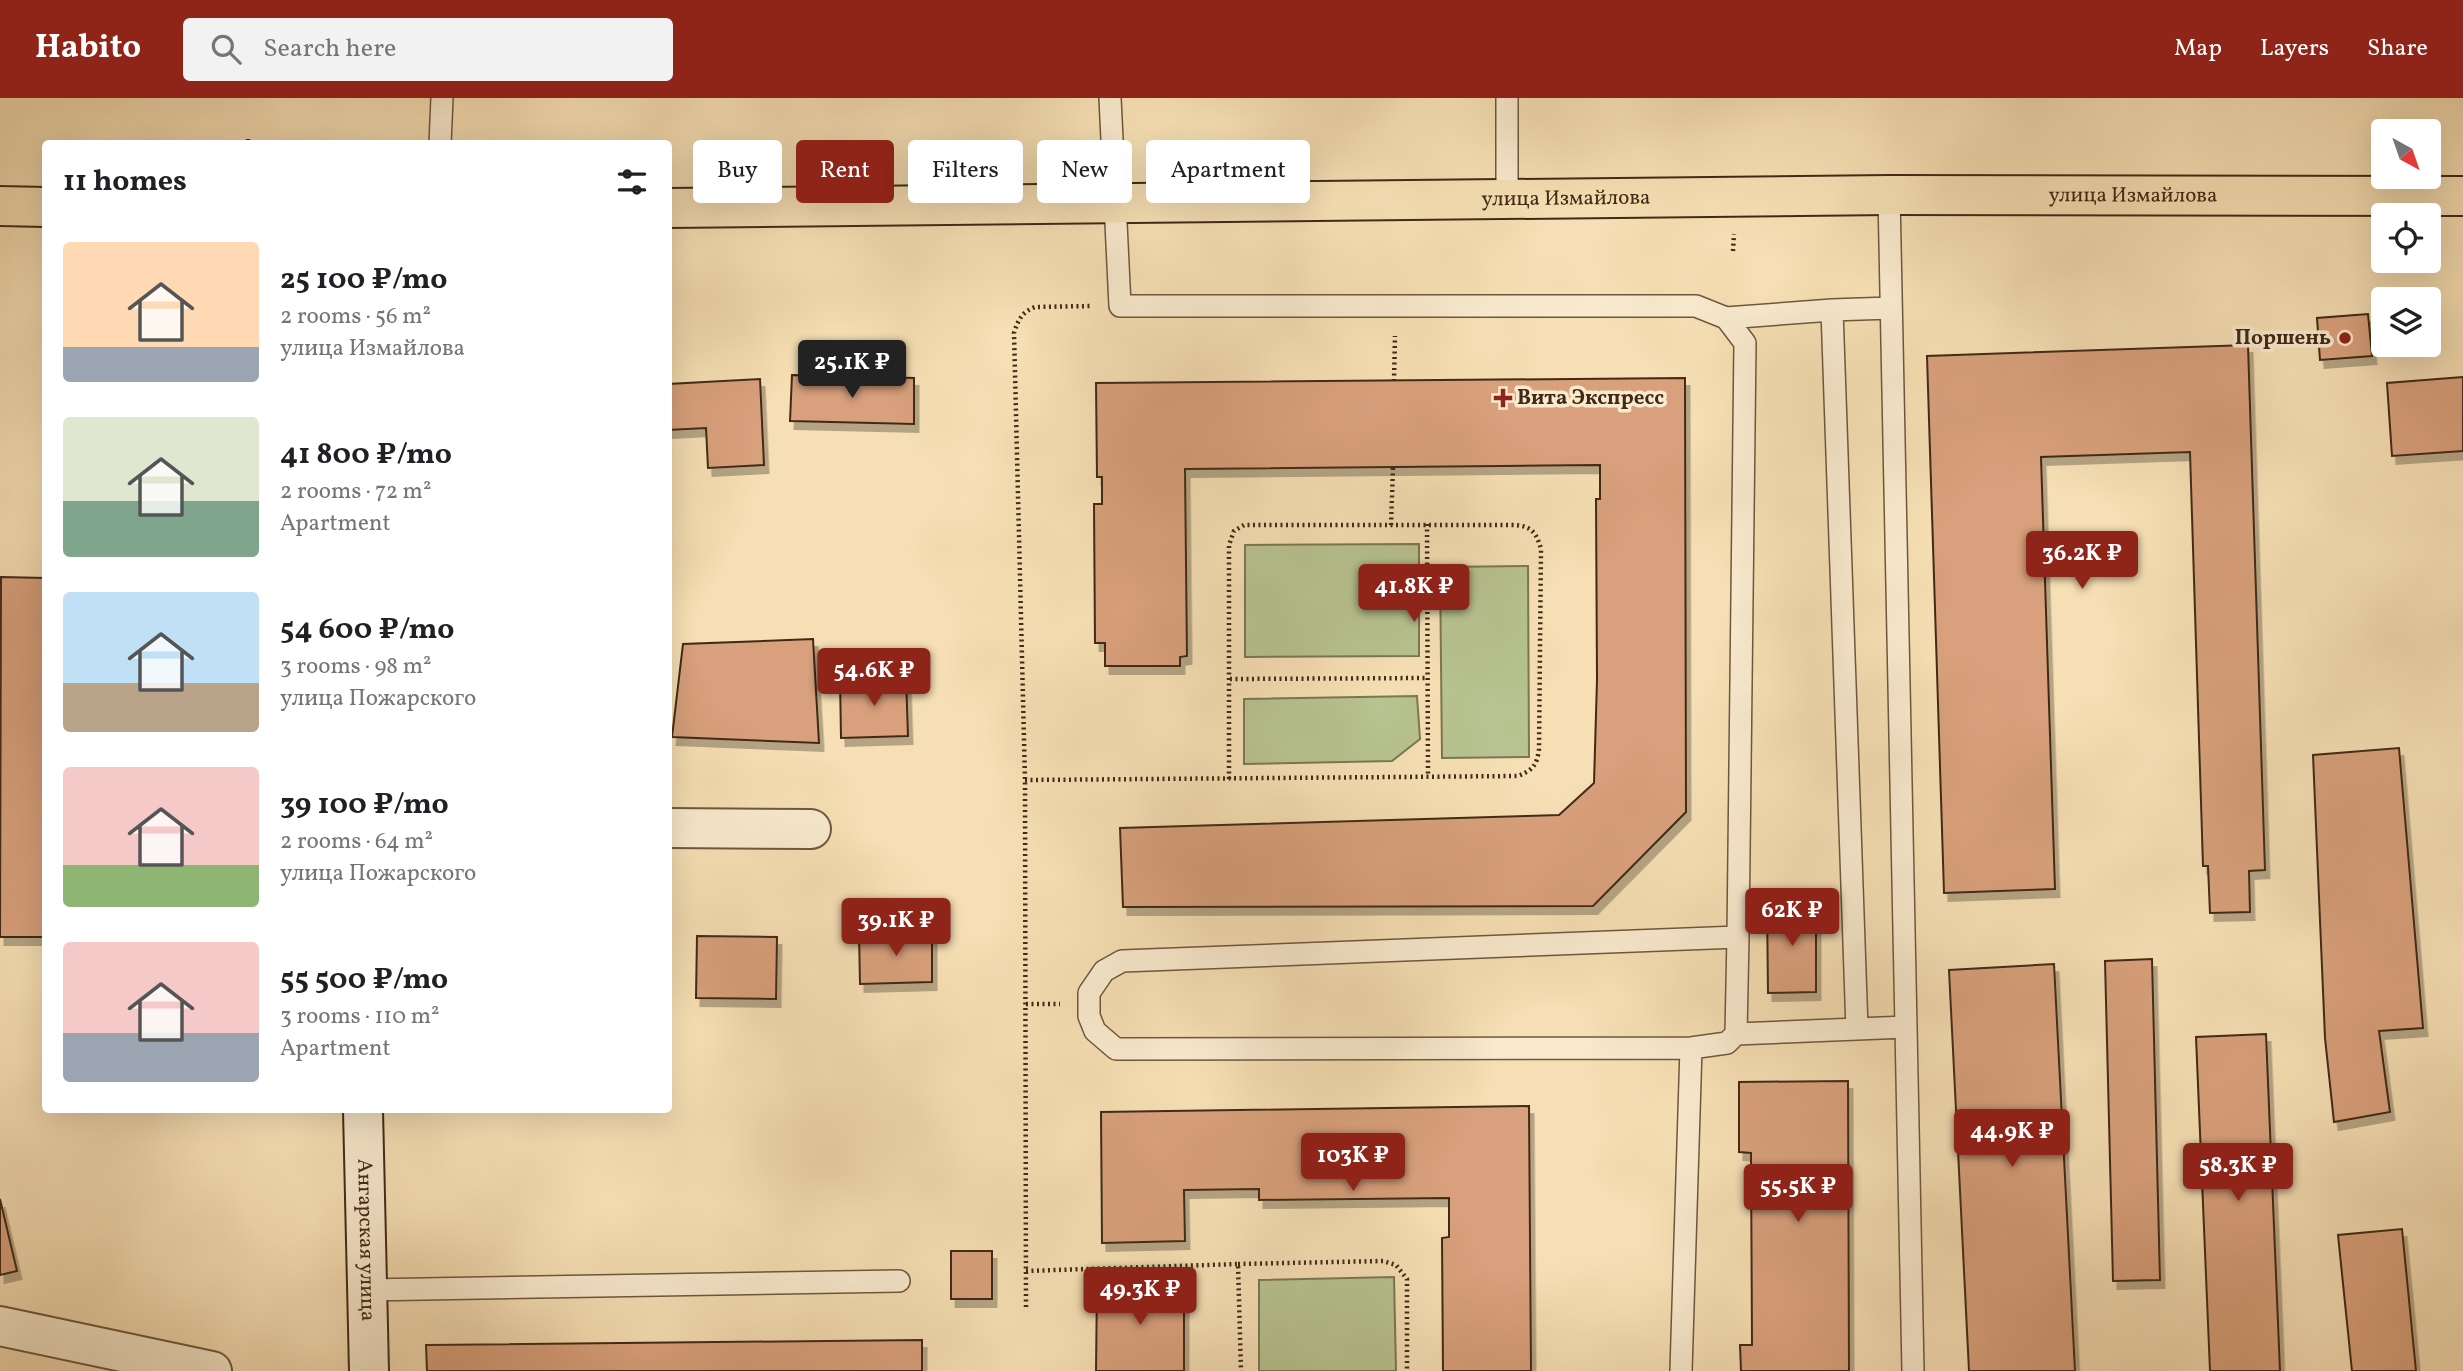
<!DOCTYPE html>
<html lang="en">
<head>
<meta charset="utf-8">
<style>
	:root { --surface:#fff; --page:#f2f2f2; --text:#202124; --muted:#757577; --accent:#8f2418 }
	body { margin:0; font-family:Vollkorn,serif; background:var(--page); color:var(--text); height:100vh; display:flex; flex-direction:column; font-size:26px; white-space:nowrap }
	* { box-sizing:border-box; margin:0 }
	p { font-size:23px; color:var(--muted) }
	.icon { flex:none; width:38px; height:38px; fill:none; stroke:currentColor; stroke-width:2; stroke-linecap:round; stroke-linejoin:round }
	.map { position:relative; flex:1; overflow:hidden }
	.drawer { position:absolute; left:42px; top:42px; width:630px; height:973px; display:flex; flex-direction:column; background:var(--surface); border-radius:7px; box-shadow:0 7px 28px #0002 }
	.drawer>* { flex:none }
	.top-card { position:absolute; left:693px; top:42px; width:665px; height:63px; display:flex; gap:14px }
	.needle { width:46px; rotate:140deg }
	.tools { position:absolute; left:2371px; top:21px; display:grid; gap:14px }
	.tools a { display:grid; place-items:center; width:70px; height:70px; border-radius:7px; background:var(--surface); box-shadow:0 7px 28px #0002; font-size:35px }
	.price { position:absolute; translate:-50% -60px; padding:0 16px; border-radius:7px; background:var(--accent); color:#fff; font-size:23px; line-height:46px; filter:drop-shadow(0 2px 4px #0008) }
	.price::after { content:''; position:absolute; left:50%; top:42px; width:21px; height:16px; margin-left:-10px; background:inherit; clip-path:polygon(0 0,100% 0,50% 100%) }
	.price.active { background:#222; color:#fff }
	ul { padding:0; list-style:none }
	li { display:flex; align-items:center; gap:21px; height:175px; padding:0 21px }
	li span { display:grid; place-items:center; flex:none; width:196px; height:140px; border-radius:7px; color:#555 }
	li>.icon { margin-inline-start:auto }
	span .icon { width:84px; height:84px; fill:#fffc; stroke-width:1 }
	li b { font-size:30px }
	h2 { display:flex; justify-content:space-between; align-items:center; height:84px; padding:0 21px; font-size:30px }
	.tag { padding:0 24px; border-radius:7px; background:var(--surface); box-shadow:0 7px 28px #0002; font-size:24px; line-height:63px }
	.tag.active { background:var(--accent); color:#fff }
	header { display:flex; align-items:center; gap:42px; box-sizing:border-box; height:98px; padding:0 35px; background:var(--accent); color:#fff }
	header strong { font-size:33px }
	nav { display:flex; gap:38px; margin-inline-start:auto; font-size:24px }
	.search { width:490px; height:63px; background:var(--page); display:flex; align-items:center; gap:18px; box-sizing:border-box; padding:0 24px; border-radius:7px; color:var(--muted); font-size:26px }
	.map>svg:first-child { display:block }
	.green { fill:#b7c390; stroke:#7c7653; stroke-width:2 }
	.building { fill:#d8a07c; stroke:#402a16; stroke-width:2; filter:url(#shadow) }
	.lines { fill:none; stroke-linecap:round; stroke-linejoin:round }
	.lane-casing { stroke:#6e573e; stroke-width:24 }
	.street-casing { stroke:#6e573e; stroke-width:42 }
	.secondary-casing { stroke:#402a16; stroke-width:42 }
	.primary-casing { stroke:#402a16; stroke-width:42 }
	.path { stroke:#402a16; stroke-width:4.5; stroke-dasharray:2 3.5; stroke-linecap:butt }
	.lane { stroke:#f9eace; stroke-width:21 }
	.street { stroke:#f9eace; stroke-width:38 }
	.secondary { stroke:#f9eace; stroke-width:38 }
	.primary { stroke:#f6dfb4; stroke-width:38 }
	.poi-dot { fill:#8f2418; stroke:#f9eace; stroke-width:2.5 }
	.labels { text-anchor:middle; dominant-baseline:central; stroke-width:7; stroke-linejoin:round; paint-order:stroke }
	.street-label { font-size:21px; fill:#402a16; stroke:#f9eace }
	.poi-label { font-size:21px; font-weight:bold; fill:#402a16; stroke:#f9eace; text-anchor:end }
</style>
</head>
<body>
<header>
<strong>Habito</strong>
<div class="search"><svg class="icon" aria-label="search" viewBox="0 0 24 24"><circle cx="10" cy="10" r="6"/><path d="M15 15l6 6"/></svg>Search here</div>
<nav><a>Map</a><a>Layers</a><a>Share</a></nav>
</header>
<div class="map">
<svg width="2463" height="1273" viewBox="0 0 2463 1273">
	<defs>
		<filter id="shadow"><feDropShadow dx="4.5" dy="8" stdDeviation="0" flood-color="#0004"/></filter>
	</defs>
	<rect width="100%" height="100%" fill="#f6dfb4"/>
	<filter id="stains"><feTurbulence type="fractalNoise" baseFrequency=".00286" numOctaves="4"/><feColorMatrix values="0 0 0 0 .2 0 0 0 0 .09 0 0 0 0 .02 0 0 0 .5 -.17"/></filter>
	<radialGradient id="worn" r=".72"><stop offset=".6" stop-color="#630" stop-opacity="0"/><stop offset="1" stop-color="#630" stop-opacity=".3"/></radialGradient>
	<path class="green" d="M1419 446V558L1245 559V447Z
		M1528 468 1529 659 1442 660 1440 469Z
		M1417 598 1420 641 1392 663 1244 666V601Z
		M1394 1179 1396 1273H1259V1182Z"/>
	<path class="building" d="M2368 216 2372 258 2320 262 2317 220Z
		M2248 247 2265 772 2249 773 2250 814 2210 815 2208 768H2203L2190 354 2041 359 2055 791 1944 795 1927 258Z
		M792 277 914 280V326L790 323Z
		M2463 279V353L2392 358 2387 285Z
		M1685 280 1686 714 1593 808 1123 809 1120 730 1559 717 1594 685 1597 582 1596 401H1600V367L1185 371 1187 558 1180 559V568H1105V545H1095L1094 406H1102V379H1097L1096 285Z
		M760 281 764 367 708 370 706 330 668 332V286Z
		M1 479 46 480V839H0Z
		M813 541 819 645 672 639 683 546Z
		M906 579 908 638 841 640 840 581Z
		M2399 650 2423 930 2379 933 2390 1014 2334 1024 2325 940 2313 657Z
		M1767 806H1816V894L1768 895Z
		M932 834V884L860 886 859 835Z
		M697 838 777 839 776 901 696 900Z
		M2152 861 2160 1182 2113 1183 2105 863Z
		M2054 866 2075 1273H1969L1949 872Z
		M2266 936 2280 1273H2210L2196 939Z
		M1848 983 1849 1273H1741L1740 1247H1752L1751 1055 1739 1054V984Z
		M1529 1008 1531 1273H1443L1442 1140 1449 1139V1100L1259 1102V1091L1184 1092 1185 1143 1102 1145 1101 1014Z
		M0 1101 17 1173 0 1177Z
		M2402 1131 2416 1273H2352L2338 1137Z
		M951 1153H992V1201H951Z
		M1184 1184V1273H1096L1097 1185Z
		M922 1242V1273H427L426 1247Z"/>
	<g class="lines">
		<g class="lane-casing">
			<path id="lane" d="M1110 0 1120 208H1696L1726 220 1745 245 1738 839 1736 936 1727 945 1691 950 1116 951 1095 933 1089 918V895L1104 873 1122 863 1738 839
				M1507 0V101
				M440 46 442 0
				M1889 97 1913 1273
				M1726 220 1832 212
				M1857 931 1906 929
				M1736 936 1857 931 1832 212 1890 210
				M367 1192 899 1183
				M1681 1273 1691 950"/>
		</g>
		<g class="street-casing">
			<path id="street" d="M668 730 811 731
				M0 1228 212 1273"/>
		</g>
		<g class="secondary-casing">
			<g id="secondary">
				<path id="s1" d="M363 1012 369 1273"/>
			</g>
		</g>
		<g class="primary-casing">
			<g id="primary">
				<path d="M0 108 46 109"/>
				<path id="s2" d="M668 110 1889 97 2463 98"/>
			</g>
		</g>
		<path class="path" d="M248 41V46
			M1733 153 1734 136
			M1394 283 1395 238
			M1427 426 1428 679
			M1391 427 1393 370
			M1230 581 1427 580
			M1025 682 1518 678C1533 672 1537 667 1539 651L1541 451C1536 433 1530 427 1511 427H1244L1234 433 1229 447V681
			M1026 906H1060
			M1238 1166 1383 1163 1396 1167 1407 1181V1273
			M1026 1173 1238 1166 1241 1273
			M1026 1209 1025 682 1014 235C1018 222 1022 214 1035 209L1091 208"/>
		<use href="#lane" class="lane"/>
		<use href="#street" class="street"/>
		<use href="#secondary" class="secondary"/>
		<use href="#primary" class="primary"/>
	</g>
	<g class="poi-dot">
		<circle cx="2345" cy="240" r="7"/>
		<path d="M1499.5 289.5h7v7h7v7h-7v7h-7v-7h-7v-7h7z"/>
	</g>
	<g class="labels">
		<g class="street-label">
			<text stroke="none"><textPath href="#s2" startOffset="1465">улица Измайлова</textPath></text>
			<text stroke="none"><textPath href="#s2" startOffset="898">улица Измайлова</textPath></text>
			<text stroke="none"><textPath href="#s1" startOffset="130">Ангарская улица</textPath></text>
		</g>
		<g class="poi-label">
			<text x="2331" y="240">Поршень</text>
			<text x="1517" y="300" text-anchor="start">Вита Экспресс</text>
		</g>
	</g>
	<rect width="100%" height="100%" filter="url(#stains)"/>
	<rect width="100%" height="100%" fill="url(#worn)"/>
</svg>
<div class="tools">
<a><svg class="needle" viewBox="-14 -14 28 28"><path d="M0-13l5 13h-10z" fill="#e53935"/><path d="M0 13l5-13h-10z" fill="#757577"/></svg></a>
<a><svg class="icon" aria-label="locate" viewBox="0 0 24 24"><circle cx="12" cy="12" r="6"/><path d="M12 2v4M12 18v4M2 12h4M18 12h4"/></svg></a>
<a><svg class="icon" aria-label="layers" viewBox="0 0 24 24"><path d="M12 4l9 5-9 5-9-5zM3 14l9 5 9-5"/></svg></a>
</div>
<b class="price active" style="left:852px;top:302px">25.1K ₽</b>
<b class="price" style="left:2082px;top:493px">36.2K ₽</b>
<b class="price" style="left:1414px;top:526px">41.8K ₽</b>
<b class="price" style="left:874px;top:610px">54.6K ₽</b>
<b class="price" style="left:1792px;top:850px">62K ₽</b>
<b class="price" style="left:896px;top:860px">39.1K ₽</b>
<b class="price" style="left:2012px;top:1071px">44.9K ₽</b>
<b class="price" style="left:1353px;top:1095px">103K ₽</b>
<b class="price" style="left:2238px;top:1105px">58.3K ₽</b>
<b class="price" style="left:1798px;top:1126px">55.5K ₽</b>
<b class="price" style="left:1140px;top:1229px">49.3K ₽</b>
<div class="top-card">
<a class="tag">Buy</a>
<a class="tag active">Rent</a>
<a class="tag">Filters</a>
<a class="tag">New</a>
<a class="tag">Apartment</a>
</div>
<section class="drawer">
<h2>11 homes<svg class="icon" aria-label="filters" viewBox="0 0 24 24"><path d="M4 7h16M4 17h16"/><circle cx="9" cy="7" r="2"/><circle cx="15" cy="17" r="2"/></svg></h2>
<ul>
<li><span style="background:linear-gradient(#ffd9b3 75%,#9aa5b1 0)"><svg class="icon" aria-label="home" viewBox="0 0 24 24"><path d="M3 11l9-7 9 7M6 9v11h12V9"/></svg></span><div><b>25 100 ₽/mo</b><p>2 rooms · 56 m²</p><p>улица Измайлова</p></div></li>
<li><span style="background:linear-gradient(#dfe7d0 60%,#7fa58c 0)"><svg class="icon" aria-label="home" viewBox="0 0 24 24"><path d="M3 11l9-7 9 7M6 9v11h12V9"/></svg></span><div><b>41 800 ₽/mo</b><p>2 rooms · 72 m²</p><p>Apartment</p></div></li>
<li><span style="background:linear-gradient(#bfe0f5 65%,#b9a48a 0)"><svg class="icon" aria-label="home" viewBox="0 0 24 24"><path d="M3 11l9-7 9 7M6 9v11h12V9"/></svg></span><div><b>54 600 ₽/mo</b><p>3 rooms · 98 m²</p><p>улица Пожарского</p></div></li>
<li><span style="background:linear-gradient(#f6c9c9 70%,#8fb573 0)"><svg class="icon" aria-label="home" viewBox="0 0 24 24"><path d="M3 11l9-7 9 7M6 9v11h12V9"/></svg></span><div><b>39 100 ₽/mo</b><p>2 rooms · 64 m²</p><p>улица Пожарского</p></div></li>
<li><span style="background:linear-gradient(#f6c9c9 65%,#9aa5b1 0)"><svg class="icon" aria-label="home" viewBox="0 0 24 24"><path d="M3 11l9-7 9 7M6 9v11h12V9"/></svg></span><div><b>55 500 ₽/mo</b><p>3 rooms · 110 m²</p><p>Apartment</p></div></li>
</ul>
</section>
</div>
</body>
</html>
